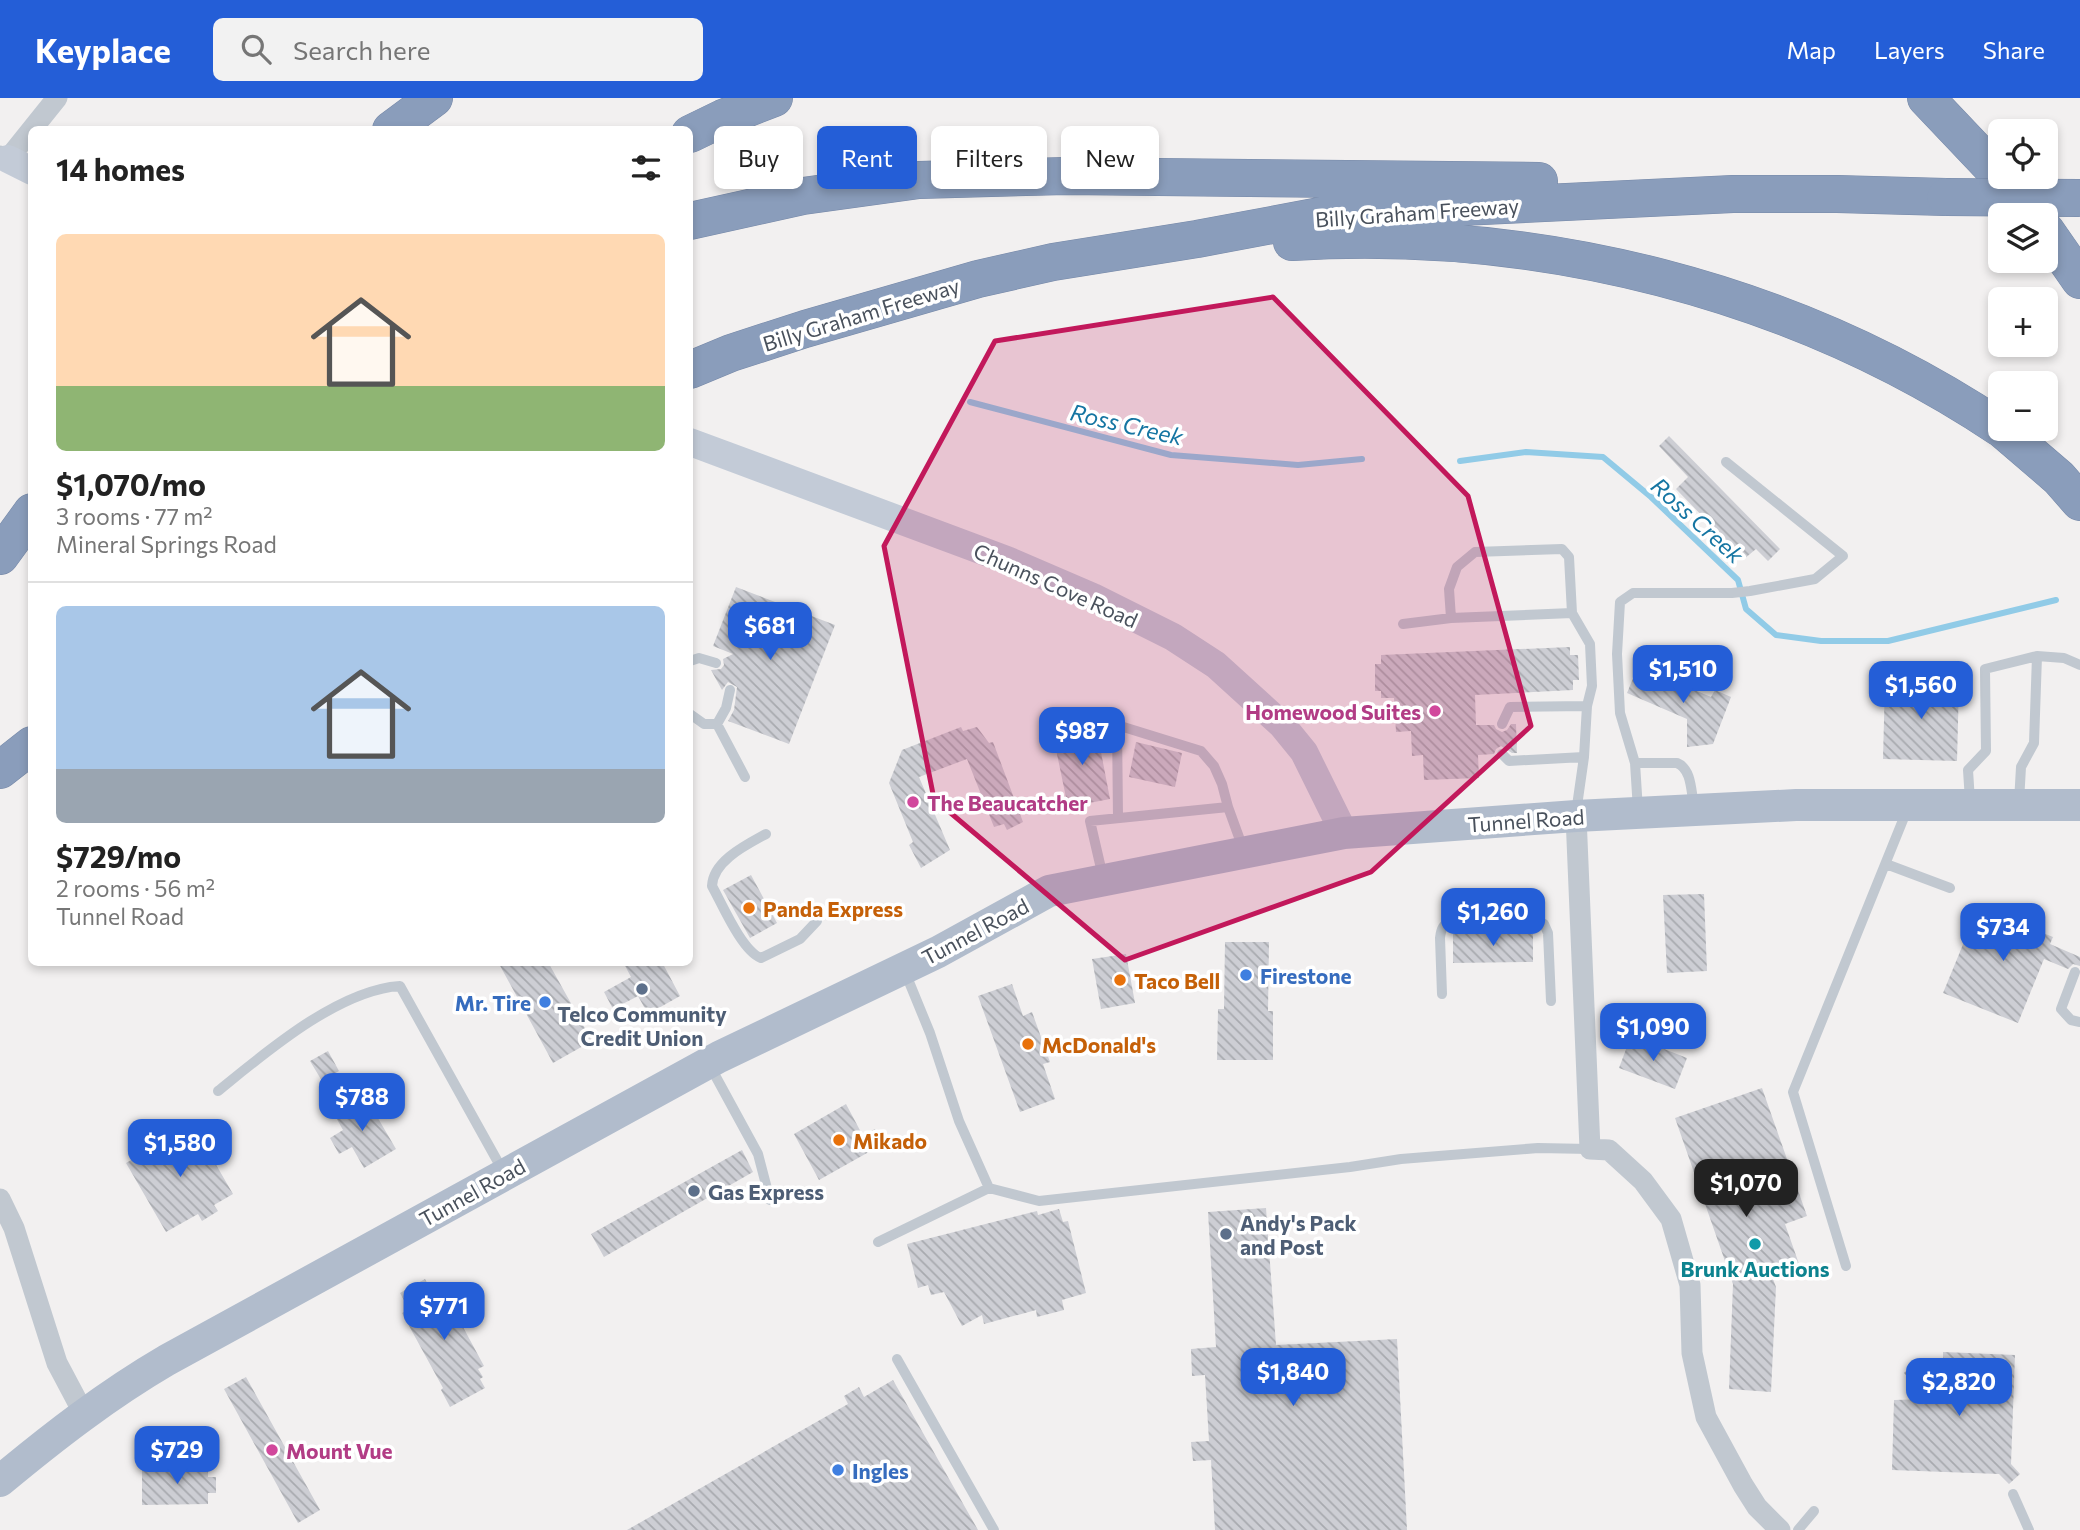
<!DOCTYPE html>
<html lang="en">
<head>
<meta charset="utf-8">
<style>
	:root { --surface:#fff; --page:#f2f2f2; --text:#222; --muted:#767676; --line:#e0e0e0; --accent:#245ed7 }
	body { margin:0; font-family:Commissioner,sans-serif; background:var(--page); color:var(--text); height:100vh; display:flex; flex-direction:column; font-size:26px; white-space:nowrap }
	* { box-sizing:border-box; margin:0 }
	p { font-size:23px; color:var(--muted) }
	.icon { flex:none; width:38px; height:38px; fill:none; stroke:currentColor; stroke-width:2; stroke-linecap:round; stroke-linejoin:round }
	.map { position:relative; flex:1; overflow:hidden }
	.sheet { position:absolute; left:28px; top:28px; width:665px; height:840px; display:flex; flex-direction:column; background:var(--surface); border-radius:10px; box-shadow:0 4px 10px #0003 }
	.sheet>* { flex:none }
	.guide { position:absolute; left:714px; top:28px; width:665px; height:63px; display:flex; gap:14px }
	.tools { position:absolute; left:1988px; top:21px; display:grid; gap:14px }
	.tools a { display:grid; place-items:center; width:70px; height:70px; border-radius:10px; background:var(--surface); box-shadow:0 4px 10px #0003; font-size:35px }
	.price { position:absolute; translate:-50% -60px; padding:0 16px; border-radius:14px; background:var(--accent); color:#fff; font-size:23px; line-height:46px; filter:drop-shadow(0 2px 4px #0008) }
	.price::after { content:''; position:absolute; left:50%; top:42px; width:21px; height:16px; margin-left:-10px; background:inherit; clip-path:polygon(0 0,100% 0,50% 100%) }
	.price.active { background:#222; color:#fff }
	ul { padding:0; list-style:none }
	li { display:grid; align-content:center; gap:14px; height:371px; padding:0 28px }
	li+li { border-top:2px solid var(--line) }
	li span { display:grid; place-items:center; height:217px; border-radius:10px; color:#555 }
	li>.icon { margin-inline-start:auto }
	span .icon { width:126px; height:126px; fill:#fffc; stroke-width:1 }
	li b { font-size:30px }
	h2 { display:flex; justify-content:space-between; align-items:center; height:84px; padding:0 28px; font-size:30px }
	.pill { padding:0 24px; border-radius:10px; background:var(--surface); box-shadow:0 4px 10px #0003; font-size:24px; line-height:63px }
	.pill.active { background:var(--accent); color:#fff }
	header { display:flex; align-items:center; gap:42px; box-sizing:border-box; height:98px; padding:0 35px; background:var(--accent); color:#fff }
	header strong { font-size:33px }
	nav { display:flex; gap:38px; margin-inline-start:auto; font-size:24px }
	.search { width:490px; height:63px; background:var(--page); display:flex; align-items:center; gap:18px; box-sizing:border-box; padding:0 24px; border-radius:10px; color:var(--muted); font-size:26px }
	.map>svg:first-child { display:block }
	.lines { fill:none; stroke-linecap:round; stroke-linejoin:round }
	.stream { stroke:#91cbe7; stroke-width:6 }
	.building { fill:url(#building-back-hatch) }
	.highway-casing { stroke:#7688a7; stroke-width:38 }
	.lane { stroke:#c1c8d0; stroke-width:10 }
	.street { stroke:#c1c8d0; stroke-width:21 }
	.secondary { stroke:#c3cbd7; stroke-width:28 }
	.primary { stroke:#b1bccc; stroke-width:32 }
	.highway { stroke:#8a9dbb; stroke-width:37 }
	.highway-bridge-casing { stroke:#7688a7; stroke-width:38; stroke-linecap:butt }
	.highway-bridge { stroke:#8a9dbb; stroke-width:37 }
	.marked { fill:#c2185b; fill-opacity:0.2; stroke:#c2185b; stroke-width:5; stroke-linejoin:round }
	.hotel-dot { fill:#d1479c; stroke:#fff; stroke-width:2.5 }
	.food-dot { fill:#e8710a; stroke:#fff; stroke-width:2.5 }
	.shop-dot { fill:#3f7fe0; stroke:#fff; stroke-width:2.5 }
	.service-dot { fill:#5c6f8a; stroke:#fff; stroke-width:2.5 }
	.culture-dot { fill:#0f9aa8; stroke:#fff; stroke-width:2.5 }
	.labels { text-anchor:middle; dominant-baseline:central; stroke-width:7; stroke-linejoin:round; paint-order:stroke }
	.street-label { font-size:21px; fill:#49515c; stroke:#fff }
	.hotel-label { font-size:21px; font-weight:bold; fill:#b23c85; stroke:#fff; text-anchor:start }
	.food-label { font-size:21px; font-weight:bold; fill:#c56008; stroke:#fff; text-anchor:start }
	.shop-label { font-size:21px; font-weight:bold; fill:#366cbe; stroke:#fff; text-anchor:start }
	.service-label { font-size:21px; font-weight:bold; fill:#4e5e75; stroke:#fff; text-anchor:start }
	.culture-label { font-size:21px; font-weight:bold; fill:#0d838f; stroke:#fff }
	.water-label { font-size:23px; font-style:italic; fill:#1575a2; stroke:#fff }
</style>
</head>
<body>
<header>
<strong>Keyplace</strong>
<div class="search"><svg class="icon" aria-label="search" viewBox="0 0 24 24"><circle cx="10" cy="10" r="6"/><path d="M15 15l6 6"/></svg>Search here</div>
<nav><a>Map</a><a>Layers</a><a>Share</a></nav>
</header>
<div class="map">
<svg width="2080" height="1432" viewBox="0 0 2080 1432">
	<defs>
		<pattern id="building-back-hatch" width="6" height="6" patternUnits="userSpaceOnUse" patternTransform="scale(1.75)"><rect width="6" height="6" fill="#cdced4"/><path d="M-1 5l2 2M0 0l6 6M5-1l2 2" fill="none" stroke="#a8aaaf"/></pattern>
	</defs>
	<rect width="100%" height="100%" fill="#f2f0f0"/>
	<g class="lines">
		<path class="stream" d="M970 304 1171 357 1298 367 1362 361
			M1460 363 1526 354 1603 359 1651 399 1738 482 1746 511 1776 537 1821 543H1888L2056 502"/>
	</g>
	<path class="building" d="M1669 338 1780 451 1768 463 1756 451 1744 461 1676 391 1688 379 1659 348Z
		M736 489 835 527 789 646 728 623 734 612 737 589 728 584 722 592 711 572 721 571 724 567 723 561 733 556 713 548Z
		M1570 549V557H1578L1579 582H1573V592L1475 597 1476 627H1494L1496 631 1502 634 1507 632 1511 626H1516L1517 655H1512L1501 648 1496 651 1494 656 1478 657 1479 680 1424 682 1423 657 1412 658 1411 633 1396 634 1394 600H1381V593H1375V566H1381V557Z
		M1638 568 1711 599 1715 592 1731 599 1713 646 1687 649V621L1627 595Z
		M1885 583 1959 585 1957 663 1883 661Z
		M1096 628 1110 701 1068 709 1053 637Z
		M961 629 963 633 977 629 989 645 993 644 1023 724 1007 732 1004 726 994 729 967 661 919 679 950 752 921 770 909 747 913 744 889 685 902 652Z
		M1136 644 1182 655 1175 689 1129 679Z
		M751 777 777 825 750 840 723 792Z
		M1704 796 1707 873 1667 875 1663 797Z
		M1993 807 2041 826 2038 833 2053 839 2050 846 2080 859V868L2073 866 2068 871 2044 861 2018 925 1943 895 1978 810 1990 815Z
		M1453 836H1533V864L1453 865Z
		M1225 844H1269L1268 913H1273V962H1217L1218 911H1224Z
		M1126 856 1135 905 1101 911 1092 861Z
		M498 864H548L592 943 553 965Z
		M623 864H662L680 898 648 916 638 898 613 911 604 894 631 879Z
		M1012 886 1023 918 1032 914 1050 964 1043 966 1055 1001 1020 1014 978 898Z
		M1631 938 1687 960 1675 991 1619 970Z
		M328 953 339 973 322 983 310 963Z
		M1762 990 1807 1118 1785 1126 1799 1166 1771 1176 1776 1189 1771 1294 1729 1291 1733 1186 1675 1020Z
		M365 998 396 1051 364 1070 352 1049 339 1056 330 1040 343 1032 334 1016Z
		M846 1006 863 1038 875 1031 883 1046 819 1082 794 1036Z
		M193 1027 233 1096 214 1107 218 1113 202 1123 198 1116 166 1134 126 1065Z
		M742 1052 753 1074 604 1159 591 1136Z
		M1266 1110 1276 1247 1397 1241 1407 1432H1215L1211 1362 1193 1363 1191 1344 1209 1343 1205 1277 1192 1278 1191 1251 1216 1249 1208 1114Z
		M1059 1111 1063 1124 1068 1123 1086 1195 1062 1202 1064 1212 1037 1219 1036 1212 984 1226 982 1217 962 1228 944 1194 931 1197 928 1187 918 1190 907 1146 1037 1113 1038 1117Z
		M425 1181 433 1197 443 1192 484 1268 478 1271 483 1279 480 1281 485 1290 450 1309 441 1292 443 1290 402 1215 409 1211 400 1195Z
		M1943 1254 2015 1257 2011 1366 2020 1376 2009 1386 1999 1376 1892 1372 1894 1302 1927 1301 1904 1275 1915 1264 1943 1293Z
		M246 1279 320 1412 298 1425 224 1291Z
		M893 1282 978 1432H627L848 1306 844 1298 859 1289 864 1299Z
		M208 1370V1379H216V1395H208V1406L142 1407V1371Z"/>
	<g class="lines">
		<g class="highway-casing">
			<path id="highway" d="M1926 0 2000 78
				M391 32 434 0
				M690 36 723 20 774 0
				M690 123 803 98 919 82 1066 78 1539 83
				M2046 133 2080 182
				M1292 144C1539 129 1793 192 2000 330
				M690 272 731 255 805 231 978 181 1053 164 1197 141 1336 115 1733 96H1837L1946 99
				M2002 331 2059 380 2080 404
				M0 458 32 414
				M0 672 32 647"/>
		</g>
		<path class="lane" d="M1451 520 1572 515
			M1403 526 1451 520 1449 491 1457 469 1475 454 1562 451 1569 459 1572 515 1590 546 1592 588 1587 608 1584 659 1576 715
			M690 563 699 560 716 565
			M690 616 704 626H717L726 610 730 592
			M1055 618 1102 616 1117 627 1201 653 1214 668 1222 686 1228 709
			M717 626 745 679
			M1502 626 1510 609 1587 608
			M1117 627 1118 719
			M1502 656 1509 663 1584 659
			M1635 665H1677C1692 671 1691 694 1694 708
			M1970 703 1968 672 1986 653 1985 571 2037 558
			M2019 704 2021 669 2034 645 2037 558 2064 560 2080 567
			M1638 712 1635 665 1620 615 1617 556 1620 504 1633 495H1732L1750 493 1815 481 1843 458 1726 364
			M766 736C746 747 713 763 712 788 722 806 742 853 761 860L800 841 817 823
			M1886 766 1950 790
			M1103 779 1090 723 1228 709 1244 753
			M905 874 930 935 959 1023 989 1090
			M2075 874 2061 911 2071 922 2080 924
			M1442 896 1440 840C1441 831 1443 826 1452 822H1536L1544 826 1548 835 1551 903
			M710 968 758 1056 770 1102
			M218 993C265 955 338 892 400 888L503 1073
			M878 1144 989 1090 1039 1103 1350 1069 1401 1061 1538 1050 1590 1051
			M1846 1168 1793 994 1907 712
			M897 1261 994 1432
			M2013 1396 2029 1432
			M1798 1432 1814 1413"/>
		<path class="street" d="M0 58 8 61 57 0
			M1576 718 1590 1051 1609 1052 1643 1083 1671 1121 1690 1187 1692 1255 1706 1319 1743 1387 1757 1409 1780 1432
			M0 1101 14 1130 57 1265 84 1316"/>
		<path class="secondary" d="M8 61 32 73
			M690 344 1007 462 1093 499 1173 539 1216 567 1282 627 1304 654 1344 735"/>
		<path class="primary" d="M0 1383C53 1339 107 1297 167 1262L719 959 938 854 1049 793 1344 735 1576 718 1796 707H2080"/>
		<use href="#highway" class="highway"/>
		<g class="highway-bridge-casing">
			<path id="highway-bridge" d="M1946 99 2080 100"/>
		</g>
		<use href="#highway-bridge" class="highway-bridge"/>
	</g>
	<path class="marked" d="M1273 199 1468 398 1531 628 1371 774 1125 862 934 701 884 448 995 243Z"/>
	<g class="hotel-dot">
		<circle cx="1435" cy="613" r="7"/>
		<circle cx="913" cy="704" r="7"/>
		<circle cx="272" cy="1352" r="7"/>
	</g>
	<g class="food-dot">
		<circle cx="749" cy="810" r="7"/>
		<circle cx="1120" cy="882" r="7"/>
		<circle cx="1028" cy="946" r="7"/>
		<circle cx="839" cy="1042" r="7"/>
	</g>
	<g class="shop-dot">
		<circle cx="1246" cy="877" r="7"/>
		<circle cx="545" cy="904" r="7"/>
		<circle cx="838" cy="1372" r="7"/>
	</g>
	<g class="service-dot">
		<circle cx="642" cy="891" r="7"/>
		<circle cx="694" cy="1093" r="7"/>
		<circle cx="1226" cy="1136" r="7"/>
	</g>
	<circle class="culture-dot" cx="1755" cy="1146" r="7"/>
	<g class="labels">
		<g class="street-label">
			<text transform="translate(1417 114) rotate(-4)">Billy Graham Freeway</text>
			<text transform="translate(861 216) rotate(-17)">Billy Graham Freeway</text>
			<text transform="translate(1056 487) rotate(24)">Chunns Cove Road</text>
			<text transform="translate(1526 722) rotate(-4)">Tunnel Road</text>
			<text transform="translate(975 833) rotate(-28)">Tunnel Road</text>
			<text transform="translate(472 1094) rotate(-29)">Tunnel Road</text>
		</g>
		<g class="hotel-label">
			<text x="1421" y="613" text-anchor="end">Homewood Suites</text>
			<text x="927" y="704">The Beaucatcher</text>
			<text x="286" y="1352">Mount Vue</text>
		</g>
		<g class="food-label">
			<text x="763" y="810">Panda Express</text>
			<text x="1134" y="882">Taco Bell</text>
			<text x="1042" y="946">McDonald's</text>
			<text x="853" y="1042">Mikado</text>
		</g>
		<g class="shop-label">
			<text x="1260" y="877">Firestone</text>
			<text x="531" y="904" text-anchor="end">Mr. Tire</text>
			<text x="852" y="1372">Ingles</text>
		</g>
		<g class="service-label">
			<text x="642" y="915" text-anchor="middle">Telco Community<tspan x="642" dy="24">Credit Union</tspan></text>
			<text x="708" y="1093">Gas Express</text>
			<text x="1240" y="1124">Andy's Pack<tspan x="1240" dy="24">and Post</tspan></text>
		</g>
		<g class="culture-label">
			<text x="1755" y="1170">Brunk Auctions</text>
		</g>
		<g class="water-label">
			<text transform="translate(1127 326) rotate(13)">Ross Creek</text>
			<text transform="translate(1698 422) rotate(42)">Ross Creek</text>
		</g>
	</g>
</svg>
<div class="tools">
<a><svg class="icon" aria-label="locate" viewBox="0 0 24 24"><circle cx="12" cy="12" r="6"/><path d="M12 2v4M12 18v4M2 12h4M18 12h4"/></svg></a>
<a><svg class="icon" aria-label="layers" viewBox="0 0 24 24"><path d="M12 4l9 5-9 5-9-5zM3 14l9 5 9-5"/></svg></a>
<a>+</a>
<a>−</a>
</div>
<b class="price" style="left:770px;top:564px">$681</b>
<b class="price" style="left:1683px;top:607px">$1,510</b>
<b class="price" style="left:1921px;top:623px">$1,560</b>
<b class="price" style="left:1082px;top:669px">$987</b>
<b class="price" style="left:1493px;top:850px">$1,260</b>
<b class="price" style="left:2003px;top:865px">$734</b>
<b class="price" style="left:1653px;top:965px">$1,090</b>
<b class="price" style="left:362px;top:1035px">$788</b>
<b class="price" style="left:180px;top:1081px">$1,580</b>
<b class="price active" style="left:1746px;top:1121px">$1,070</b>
<b class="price" style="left:444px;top:1244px">$771</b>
<b class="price" style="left:1293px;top:1310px">$1,840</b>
<b class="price" style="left:1959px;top:1320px">$2,820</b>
<b class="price" style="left:177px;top:1388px">$729</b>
<div class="guide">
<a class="pill">Buy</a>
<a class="pill active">Rent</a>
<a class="pill">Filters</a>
<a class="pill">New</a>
</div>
<section class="sheet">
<h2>14 homes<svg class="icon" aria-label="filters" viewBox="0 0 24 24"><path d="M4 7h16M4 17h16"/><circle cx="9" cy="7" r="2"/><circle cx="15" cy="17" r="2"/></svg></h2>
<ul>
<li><span style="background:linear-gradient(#ffd9b3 70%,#8fb573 0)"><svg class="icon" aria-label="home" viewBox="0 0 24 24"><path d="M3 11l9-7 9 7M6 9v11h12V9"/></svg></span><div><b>$1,070/mo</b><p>3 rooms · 77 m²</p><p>Mineral Springs Road</p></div></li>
<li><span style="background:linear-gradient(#a9c7e8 75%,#9aa5b1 0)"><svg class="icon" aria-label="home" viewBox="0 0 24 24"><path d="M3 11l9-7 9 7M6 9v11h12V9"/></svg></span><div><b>$729/mo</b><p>2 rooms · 56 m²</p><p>Tunnel Road</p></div></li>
</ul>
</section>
</div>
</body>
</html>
